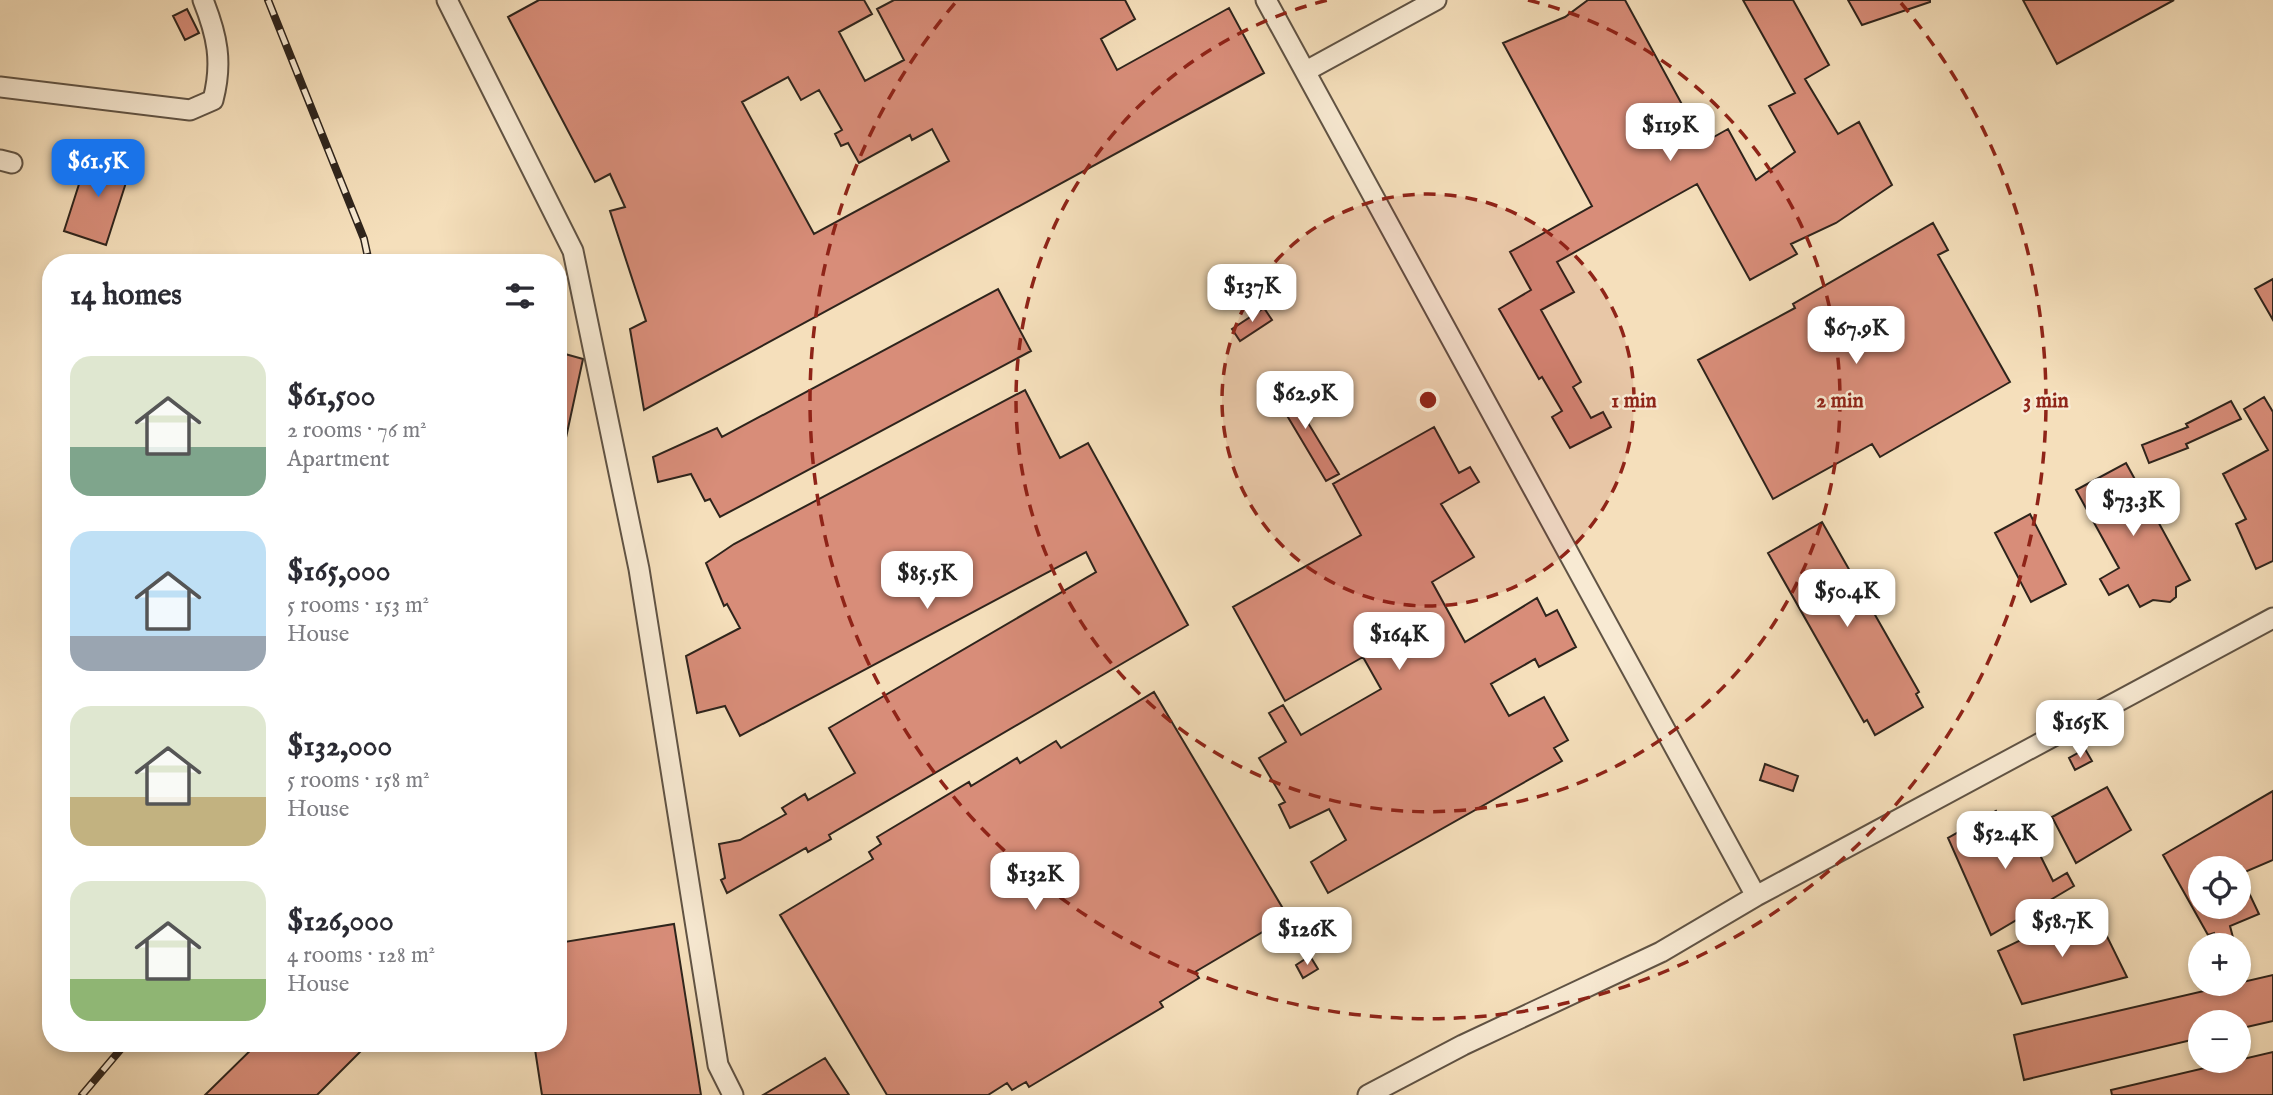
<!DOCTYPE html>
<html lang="en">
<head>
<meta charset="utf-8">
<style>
	:root { --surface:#fff; --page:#f7f7f7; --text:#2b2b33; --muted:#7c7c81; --accent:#1a73e8 }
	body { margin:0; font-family:"IM FELL English",serif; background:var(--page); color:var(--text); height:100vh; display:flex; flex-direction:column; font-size:26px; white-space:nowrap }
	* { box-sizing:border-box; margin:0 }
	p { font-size:23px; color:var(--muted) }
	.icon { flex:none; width:38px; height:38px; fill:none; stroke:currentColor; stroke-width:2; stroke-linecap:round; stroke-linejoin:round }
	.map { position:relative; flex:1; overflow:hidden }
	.details { position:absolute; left:42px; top:254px; width:525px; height:798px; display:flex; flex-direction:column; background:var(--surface); border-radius:28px; box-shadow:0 4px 10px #0003 }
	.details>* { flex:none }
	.buttons { position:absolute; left:2188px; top:856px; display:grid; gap:14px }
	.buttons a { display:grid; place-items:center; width:63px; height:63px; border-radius:50%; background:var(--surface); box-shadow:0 4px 10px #0003; font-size:35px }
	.price { position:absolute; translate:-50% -60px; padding:0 16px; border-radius:14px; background:#fff; color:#222; font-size:23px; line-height:46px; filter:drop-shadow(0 2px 4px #0008) }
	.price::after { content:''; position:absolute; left:50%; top:42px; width:21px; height:16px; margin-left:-10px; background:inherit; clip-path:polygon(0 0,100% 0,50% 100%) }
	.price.current { background:var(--accent); color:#fff }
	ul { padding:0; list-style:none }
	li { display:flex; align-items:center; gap:21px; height:175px; padding:0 28px }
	li span { display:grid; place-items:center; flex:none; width:196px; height:140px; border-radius:21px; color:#555 }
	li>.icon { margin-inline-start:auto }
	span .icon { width:84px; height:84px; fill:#fffc; stroke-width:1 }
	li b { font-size:30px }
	h2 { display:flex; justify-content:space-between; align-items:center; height:84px; padding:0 28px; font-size:30px }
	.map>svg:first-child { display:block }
	.building { fill:#d88d79; stroke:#2e241c; stroke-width:2; fill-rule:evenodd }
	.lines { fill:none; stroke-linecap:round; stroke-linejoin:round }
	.minor-casing { stroke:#605344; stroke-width:23 }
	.minor { stroke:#f8ead3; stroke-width:19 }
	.rail-casing { stroke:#2e241c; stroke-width:8 }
	.rail { stroke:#f8ead3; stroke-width:5; stroke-dasharray:16; stroke-linecap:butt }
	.ring { fill:none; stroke:#8f2418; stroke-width:3.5; stroke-dasharray:12 9 }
	.centre { fill:#8f2418; stroke:#f8ead3; stroke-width:3.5 }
	.ring-label { font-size:21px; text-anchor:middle; font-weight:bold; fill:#8f2418; stroke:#f8ead3; stroke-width:5; stroke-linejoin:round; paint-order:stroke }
</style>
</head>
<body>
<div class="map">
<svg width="2273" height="1095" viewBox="0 0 2273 1095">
	<rect width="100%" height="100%" fill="#f5dfbb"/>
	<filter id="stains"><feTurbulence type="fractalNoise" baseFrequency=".00286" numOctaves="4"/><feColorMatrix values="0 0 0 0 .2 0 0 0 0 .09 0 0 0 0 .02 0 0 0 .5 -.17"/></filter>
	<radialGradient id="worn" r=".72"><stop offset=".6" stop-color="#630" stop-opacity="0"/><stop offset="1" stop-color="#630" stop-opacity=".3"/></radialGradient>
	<path class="building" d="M539 0H864L872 14 839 32 865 81 904 60 877 9 894 0H1125L1135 19 1101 39 1117 70 1229 8 1264 73 644 410 630 329 646 321 610 211 625 207 610 174 595 182 508 17ZM788 77 801 100 819 90 842 130 835 134 841 146 848 143 859 163 910 135 912 140 932 129 949 161 814 234 742 102Z
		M1588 0H1625L1703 143 1728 129 1756 180 1795 152 1769 106 1795 93 1743 0H1793L1829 65 1805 79 1838 134 1859 122 1892 185 1836 223 1791 244 1797 254 1750 280 1697 184 1557 262 1574 292 1541 310 1581 382 1573 387 1591 418 1603 412 1611 427 1570 448 1552 417 1562 411 1542 377 1539 379 1499 309 1531 290 1510 252 1592 206 1503 43 1565 17Z
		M1848 0H1930V2L1862 25Z
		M2023 0H2174L2057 64Z
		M187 9 199 33 185 40 173 16Z
		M89 153 131 167 106 245 64 231Z
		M1933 223 1948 250 1938 255 2010 382 1880 457 1872 444 1773 499 1698 360 1795 308 1793 304Z
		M2273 279V320L2255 289Z
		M998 289 1031 351 720 517 710 499 705 501 691 474 658 482 653 457 717 428 722 437Z
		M1264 308 1272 320 1240 341 1232 329Z
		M558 352 583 359 564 447H558Z
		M1282 380 1339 474 1326 481 1270 387Z
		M1025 390 1060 458 1088 443 1188 625 829 835 831 839 808 852 806 848 727 893 721 880 725 878 719 844 740 840 786 814 782 808 805 794 808 800 855 773 829 728 1096 572 1086 552 740 736 725 706 697 713 686 656 740 628 727 604 724 606 706 563 734 544Z
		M2264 397 2273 412V561L2256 569 2236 524 2246 519 2223 474 2268 450 2244 409Z
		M2231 401 2241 419 2186 444 2188 448 2149 463 2142 445 2188 427 2186 424Z
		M1434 427 1459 473 1470 467 1479 482 1441 504 1474 557 1432 582 1465 642 1537 598 1546 616 1557 610 1576 647 1539 667 1535 659 1491 684 1509 716 1544 697 1568 740 1554 748 1562 761 1328 893 1311 862 1346 840 1329 809 1290 828 1279 805 1285 802 1259 758 1286 742 1269 713 1283 705 1301 735 1381 689 1363 657 1285 701 1233 607 1361 535 1333 484Z
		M2126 463 2190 580 2176 587V597L2170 602 2153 600 2140 607 2128 585 2109 595 2100 579 2119 568 2076 490Z
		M2030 514 2066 584 2031 602 1995 533Z
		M1822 522 1919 692 1916 694 1923 707 1875 735 1867 720 1864 722 1768 553Z
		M1154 692 1288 917 1195 972 1199 978 1160 1002 1163 1007 1029 1087 1026 1082 1012 1090 1007 1083 988 1095H887L780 915 873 859 869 852 881 844 877 837 969 782 971 786 1017 758 1020 763 1056 741 1061 748Z
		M2085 749 2092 761 2075 770 2069 758Z
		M1765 764 1798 776 1793 791 1760 780Z
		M2107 787 2131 830 2076 863 2052 817Z
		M2273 791V860L2240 874 2259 914 2230 926 2235 945H2217L2214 933 2208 935 2163 855ZM2200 868H2238V906H2200Z
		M1996 811 2008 834 2025 825 2053 881 2067 873 2074 886 1991 935 1948 838Z
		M2092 906 2127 977 2022 1004 1998 951Z
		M674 924 701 1095H542L534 1043H558V943Z
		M1310 956 1318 969 1303 978 1296 965Z
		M2273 975V1021L2238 1029V1022H2200V1038L2024 1080 2014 1035Z
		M258 1043H352L360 1052 317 1095H205Z
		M2273 1052V1095H2112L2111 1090Z
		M825 1058 849 1095H763Z"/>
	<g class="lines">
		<g class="minor-casing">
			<path id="minor" d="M447 0 573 251 639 569 718 1065 733 1095
				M1266 0 1756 896
				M1306 71 1436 0
				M0 87 190 110 213 100C223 62 217 35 203 0
				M0 160 12 163
				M1368 1095 1463 1045 1661 952 1756 896 2273 618"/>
		</g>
		<use href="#minor" class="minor"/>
		<g class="rail-casing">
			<path id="rail" d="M268 0 364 239 369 262
				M82 1095 126 1043"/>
		</g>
		<use href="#rail" class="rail"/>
	</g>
	<circle cx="1428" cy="400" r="206" fill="#8f2418" fill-opacity=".12"/>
	<g class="ring">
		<circle cx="1428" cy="400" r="206"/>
		<path d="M1528 0A412 412 0 1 1 1328 0"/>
		<path d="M1901 3A618 618 0 1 1 955 3"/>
	</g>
	<circle cx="1428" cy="400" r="10" class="centre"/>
	<g class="ring-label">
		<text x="1634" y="407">1 min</text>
		<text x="1840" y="407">2 min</text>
		<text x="2046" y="407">3 min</text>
	</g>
	<rect width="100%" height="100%" filter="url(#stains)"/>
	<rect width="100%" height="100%" fill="url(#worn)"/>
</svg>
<div class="buttons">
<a><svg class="icon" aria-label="locate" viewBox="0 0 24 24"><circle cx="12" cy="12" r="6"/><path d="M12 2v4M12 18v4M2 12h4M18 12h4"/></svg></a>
<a>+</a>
<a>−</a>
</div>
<b class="price" style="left:1670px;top:163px">$119K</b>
<b class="price current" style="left:98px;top:199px">$61.5K</b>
<b class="price" style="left:1252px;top:324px">$137K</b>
<b class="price" style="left:1856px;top:366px">$67.9K</b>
<b class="price" style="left:1305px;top:431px">$62.9K</b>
<b class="price" style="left:2133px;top:538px">$73.3K</b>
<b class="price" style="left:927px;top:611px">$85.5K</b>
<b class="price" style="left:1847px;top:629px">$50.4K</b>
<b class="price" style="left:1399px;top:672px">$164K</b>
<b class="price" style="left:2080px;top:760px">$165K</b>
<b class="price" style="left:2005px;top:871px">$52.4K</b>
<b class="price" style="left:1035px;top:912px">$132K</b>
<b class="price" style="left:2062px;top:959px">$58.7K</b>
<b class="price" style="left:1307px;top:967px">$126K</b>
<section class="details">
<h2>14 homes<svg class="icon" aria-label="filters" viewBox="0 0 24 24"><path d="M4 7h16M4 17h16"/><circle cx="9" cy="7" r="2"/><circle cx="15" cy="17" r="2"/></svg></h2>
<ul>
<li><span style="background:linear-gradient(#dfe7d0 65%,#7fa58c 0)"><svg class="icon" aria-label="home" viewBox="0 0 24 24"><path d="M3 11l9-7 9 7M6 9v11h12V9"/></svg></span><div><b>$61,500</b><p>2 rooms · 76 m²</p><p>Apartment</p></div></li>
<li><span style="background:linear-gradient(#bfe0f5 75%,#9aa5b1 0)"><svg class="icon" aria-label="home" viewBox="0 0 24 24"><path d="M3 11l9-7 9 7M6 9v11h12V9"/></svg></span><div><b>$165,000</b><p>5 rooms · 153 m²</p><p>House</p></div></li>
<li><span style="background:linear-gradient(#dfe7d0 65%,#c2b280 0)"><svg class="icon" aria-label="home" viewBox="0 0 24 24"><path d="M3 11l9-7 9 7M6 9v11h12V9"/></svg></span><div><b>$132,000</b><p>5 rooms · 158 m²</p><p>House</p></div></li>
<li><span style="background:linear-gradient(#dfe7d0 70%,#8fb573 0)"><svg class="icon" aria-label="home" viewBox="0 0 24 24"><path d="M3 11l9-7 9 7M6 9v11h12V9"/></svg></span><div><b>$126,000</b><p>4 rooms · 128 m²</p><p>House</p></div></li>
</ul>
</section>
</div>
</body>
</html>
